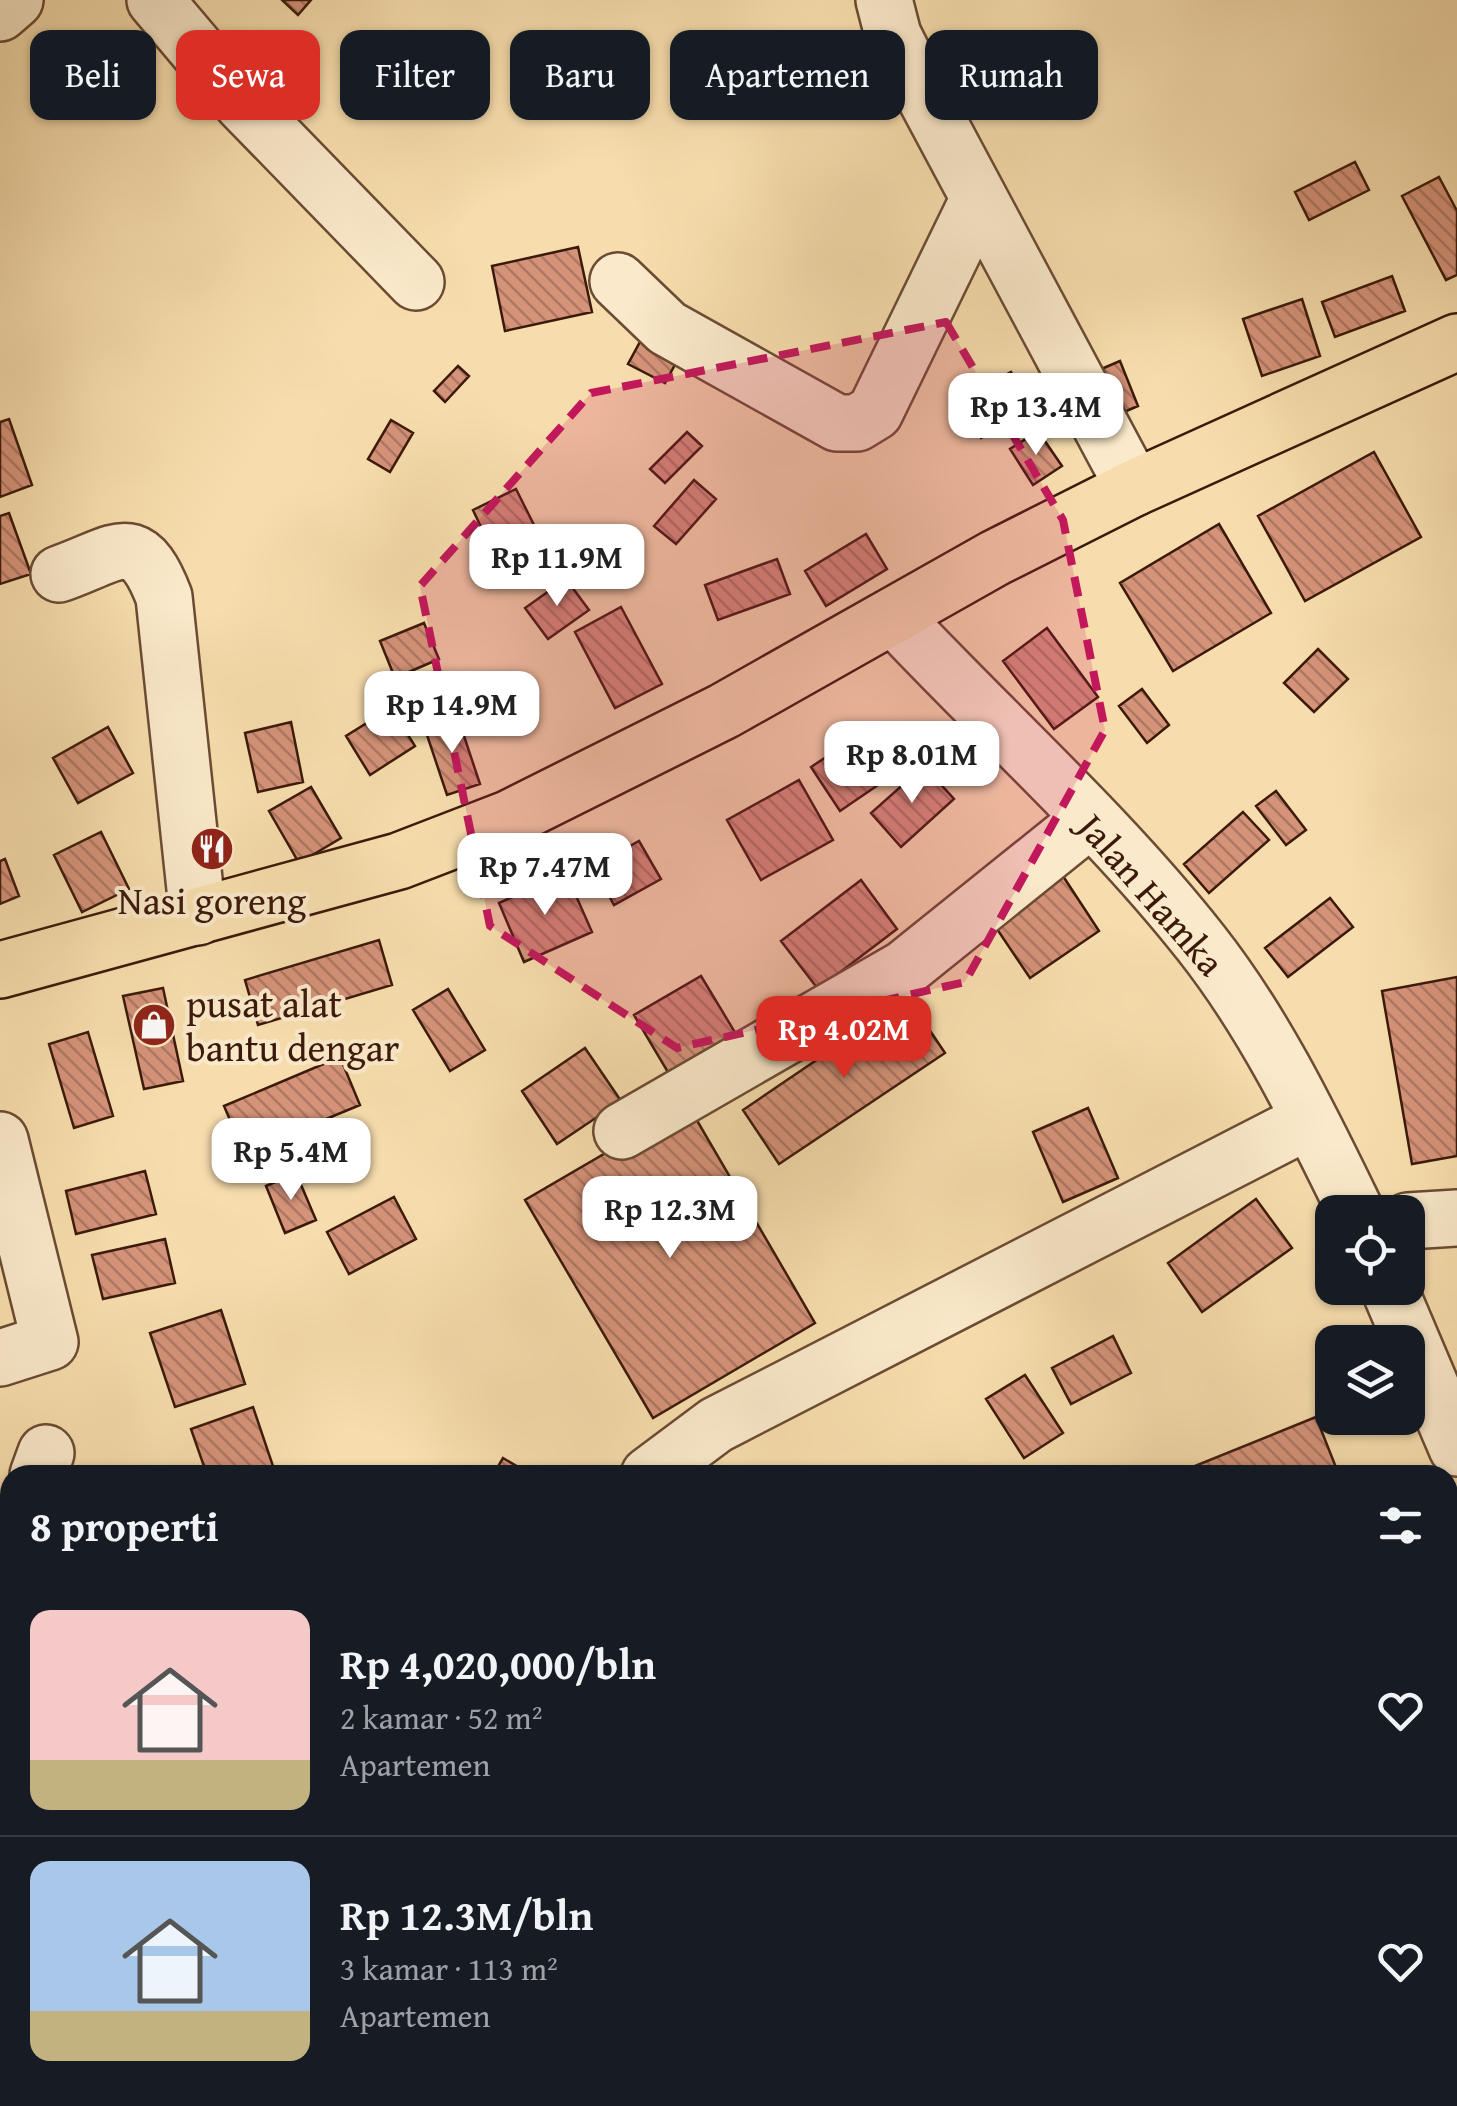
<!DOCTYPE html>
<html lang="id">
<head>
<meta charset="utf-8">
<style>
	:root { --surface:#171b24; --page:#242831; --text:#f1f3f6; --muted:#9ea1a6; --line:#363941; --accent:#d93025 }
	body { margin:0; font-family:"Gentium Book Plus",serif; background:var(--page); color:var(--text); height:100vh; display:flex; flex-direction:column; font-size:38px; white-space:nowrap }
	* { box-sizing:border-box; margin:0 }
	p { font-size:32px; color:var(--muted) }
	.icon { flex:none; width:55px; height:55px; fill:none; stroke:currentColor; stroke-width:2; stroke-linecap:round; stroke-linejoin:round }
	.map { position:relative; flex:1; overflow:hidden }
	.details { position:absolute; left:0px; top:1465px; width:1458px; height:642px; display:flex; flex-direction:column; background:var(--surface); border-radius:30px 30px 0 0; box-shadow:0 2px 8px #0004 }
	.details>* { flex:none }
	.hud { position:absolute; left:30px; top:30px; width:1398px; height:90px; display:flex; gap:20px }
	.buttons { position:absolute; left:1315px; top:1195px; display:grid; gap:20px }
	.buttons a { display:grid; place-items:center; width:110px; height:110px; border-radius:20px; background:var(--surface); box-shadow:0 2px 8px #0004; font-size:50px }
	.price { position:absolute; translate:-50% -85px; padding:0 22px; border-radius:20px; background:#fff; color:#222; font-size:32px; line-height:65px; filter:drop-shadow(0 2px 5px #0008) }
	.price::after { content:''; position:absolute; left:50%; top:60px; width:30px; height:22px; margin-left:-15px; background:inherit; clip-path:polygon(0 0,100% 0,50% 100%) }
	.price.active { background:var(--accent); color:#fff }
	ul { padding:0; list-style:none }
	li { display:flex; align-items:center; gap:30px; height:250px; padding:0 30px }
	li+li { border-top:2px solid var(--line) }
	li span { display:grid; place-items:center; flex:none; width:280px; height:200px; border-radius:20px; color:#555 }
	li>.icon { margin-inline-start:auto }
	span .icon { width:120px; height:120px; fill:#fffc; stroke-width:1 }
	li b { font-size:42px }
	h2 { display:flex; justify-content:space-between; align-items:center; height:120px; padding:0 30px; font-size:42px }
	.tag { padding:0 35px; border-radius:20px; background:var(--surface); box-shadow:0 2px 8px #0004; font-size:35px; line-height:90px }
	.tag.active { background:var(--accent); color:#fff }
	.map>svg:first-child { display:block }
	.building { fill:url(#building-back-hatch); stroke:#3c1a0b; stroke-width:2.5 }
	.lines { fill:none; stroke-linecap:round; stroke-linejoin:round }
	.minor-casing { stroke:#6b4b34; stroke-width:60 }
	.highway-casing { stroke:#3c1a0b; stroke-width:60 }
	.minor { stroke:#fae9ca; stroke-width:55 }
	.highway { stroke:#f7ddad; stroke-width:55 }
	.marked { fill:#c2185b; fill-opacity:0.2; stroke:#c2185b; stroke-width:8; stroke-dasharray:20 12; stroke-linejoin:round }
	.labels { text-anchor:middle; dominant-baseline:central; stroke-width:8; stroke-linejoin:round; paint-order:stroke }
	.street-label { font-size:38px; fill:#3c1a0b; stroke:#fae9ca }
	.poi-label { font-size:38px; fill:#3c1a0b; stroke:#fae9ca }
</style>
</head>
<body>
<div class="map">
<svg width="1457" height="2106" viewBox="0 0 1457 2106">
	<defs>
		<pattern id="building-back-hatch" width="6" height="6" patternUnits="userSpaceOnUse" patternTransform="scale(2.5)"><rect width="6" height="6" fill="#d5937a"/><path d="M-1 5l2 2M0 0l6 6M5-1l2 2" fill="none" stroke="#ae7762"/></pattern>
	</defs>
	<rect width="100%" height="100%" fill="#f7ddad"/>
	<filter id="stains"><feTurbulence type="fractalNoise" baseFrequency=".002" numOctaves="4"/><feColorMatrix values="0 0 0 0 .2 0 0 0 0 .09 0 0 0 0 .02 0 0 0 .5 -.17"/></filter>
	<radialGradient id="worn" r=".72"><stop offset=".6" stop-color="#630" stop-opacity="0"/><stop offset="1" stop-color="#630" stop-opacity=".3"/></radialGradient>
	<path class="building" d="M282 0H311L298 15Z
		M1355 162 1369 190 1309 220 1295 192Z
		M1439 177 1457 211V275L1446 280 1402 196Z
		M578 247 592 312 505 331 492 266Z
		M1392 276 1405 311 1335 337 1322 302Z
		M1302 299 1320 356 1262 376 1243 319Z
		M647 329 684 348 665 383 628 364Z
		M1120 361 1138 406 1110 418 1092 373Z
		M458 366 469 376 445 402 434 391Z
		M1011 372 1032 409 981 438 960 400Z
		M9 419 32 485 0 497V422Z
		M391 420 413 433 390 472 368 459Z
		M1038 431 1062 466 1033 485 1010 449Z
		M687 432 702 446 665 483 650 469Z
		M1374 452 1421 537 1305 601 1258 516Z
		M694 480 716 499 676 544 654 526Z
		M516 489 540 537 496 559 473 510Z
		M9 513 31 574 0 584V516Z
		M1219 524 1271 613 1173 671 1120 583Z
		M866 534 887 569 826 606 805 571Z
		M777 559 790 594 718 620 705 585Z
		M566 579 589 610 548 639 525 608Z
		M621 607 662 684 615 708 575 632Z
		M424 623 439 659 395 678 380 641Z
		M1047 628 1098 697 1054 729 1003 661Z
		M1318 649 1348 679 1314 712 1284 683Z
		M1142 689 1169 725 1147 743 1119 706Z
		M391 708 415 746 370 775 346 736Z
		M458 718 480 784 447 795 425 729Z
		M291 722 303 782 258 792 245 733Z
		M108 727 133 773 78 803 53 758Z
		M852 740 881 783 840 811 811 767Z
		M924 766 954 799 901 847 871 813Z
		M799 780 833 840 761 880 727 820Z
		M311 787 341 838 299 863 269 811Z
		M1276 791 1306 830 1286 845 1256 806Z
		M1243 812 1269 840 1209 893 1184 864Z
		M101 832 129 889 82 912 54 855Z
		M639 841 661 879 614 905 593 867Z
		M5 859 19 896 0 904V861Z
		M566 873 592 932 524 962 499 903Z
		M1061 873 1099 931 1030 978 991 920Z
		M861 880 897 929 818 989 781 941Z
		M1330 898 1353 927 1288 977 1265 948Z
		M379 940 392 985 258 1025 245 980Z
		M701 976 742 1044 675 1084 634 1015Z
		M1457 977V1156L1412 1164 1382 991Z
		M163 988 183 1081 144 1089 123 996Z
		M448 989 485 1050 450 1071 413 1010Z
		M908 998 945 1053 779 1164 743 1110Z
		M88 1032 113 1116 74 1128 49 1044Z
		M585 1048 621 1101 557 1144 522 1091Z
		M340 1057 360 1105 244 1153 224 1106Z
		M688 1105 815 1323 653 1418 525 1200Z
		M1088 1108 1118 1178 1063 1202 1033 1132Z
		M145 1171 156 1214 76 1234 66 1191Z
		M296 1173 316 1220 285 1233 266 1186Z
		M394 1197 416 1239 349 1274 327 1232Z
		M1256 1199 1292 1248 1202 1312 1168 1263Z
		M165 1239 175 1283 103 1299 92 1255Z
		M221 1310 245 1384 175 1407 150 1333Z
		M1113 1336 1131 1373 1071 1404 1052 1368Z
		M1025 1375 1063 1433 1024 1458 986 1399Z
		M253 1407 276 1475H207L191 1429Z
		M1316 1417 1339 1475H1193L1190 1468Z
		M503 1458 532 1475H493Z
		M1457 1565V1607L1448 1611V1569Z
		M6 1728 10 1729V1928L0 1952V1743Z
		M174 2098H192L220 2106H171Z
		M605 2098H620L630 2106H598Z"/>
	<g class="lines">
		<g class="minor-casing">
			<path id="minor" d="M155 0 243 104 416 282
				M884 0 893 35 909 67 1134 488
				M0 13 15 0
				M618 281 667 328 837 423H857L875 412 979 198
				M59 574C117 554 137 526 164 597L198 917
				M893 616C995 725 1109 826 1201 943 1265 1024 1311 1120 1356 1212
				M622 1131 905 968 1089 820
				M0 1140 50 1342 0 1358
				M1408 1221 1457 1218
				M1389 1288 1457 1448
				M38 1475 46 1453
				M649 1475 716 1425 1310 1120
				M0 1584 10 1556
				M1448 1989 1457 1984
				M754 2098 770 2106
				M345 2106 349 2098"/>
		</g>
		<g class="highway-casing">
			<path id="highway" d="M0 970 399 861 508 819 724 711 995 558 1134 488 1457 342"/>
		</g>
		<use href="#minor" class="minor"/>
		<use href="#highway" class="highway"/>
	</g>
	<path class="marked" d="M946 322 1063 520 1105 730 965 982 677 1048 490 926 420 586 591 393Z"/>
	<defs>
		<g id="restaurant-disc" transform="scale(2.25)"><circle r="9.5" fill="#8f2418" stroke="#fae9ca"/><path d="M-5-6h1v4h1v-4h1v4h1v-4h1v5L-1.5 .5V6h-2V.5L-5-1ZM5-6V6H3V1.5H1.5Q1.5-4 5-6Z" fill="#fff"/></g>
		<g id="shop-disc" transform="scale(2.25)"><circle r="9.5" fill="#8f2418" stroke="#fae9ca"/><path d="M-5-2.5h2.3a2.7 3.5 0 0 1 5.4 0H5L5.5 6h-11ZM-1.5-2.5h3a1.5 2.3 0 0 0-3 0Z" fill="#fff"/></g>
	</defs>
	<g fill-rule="evenodd">
		<use href="#restaurant-disc" x="212" y="849"/>
		<use href="#shop-disc" x="154" y="1025"/>
	</g>
	<g class="labels">
		<g class="street-label">
			<text transform="translate(1152 894) rotate(49)">Jalan Hamka</text>
		</g>
		<g class="poi-label">
			<text x="212" y="900">Nasi goreng</text>
			<text x="186" y="1003" text-anchor="start">pusat alat<tspan x="186" dy="44">bantu dengar</tspan></text>
		</g>
	</g>
	<rect width="100%" height="100%" filter="url(#stains)"/>
	<rect width="100%" height="100%" fill="url(#worn)"/>
</svg>
<div class="buttons">
<a><svg class="icon" aria-label="locate" viewBox="0 0 24 24"><circle cx="12" cy="12" r="6"/><path d="M12 2v4M12 18v4M2 12h4M18 12h4"/></svg></a>
<a><svg class="icon" aria-label="layers" viewBox="0 0 24 24"><path d="M12 4l9 5-9 5-9-5zM3 14l9 5 9-5"/></svg></a>
</div>
<b class="price" style="left:1036px;top:458px">Rp 13.4M</b>
<b class="price" style="left:557px;top:609px">Rp 11.9M</b>
<b class="price" style="left:452px;top:756px">Rp 14.9M</b>
<b class="price" style="left:912px;top:806px">Rp 8.01M</b>
<b class="price" style="left:545px;top:918px">Rp 7.47M</b>
<b class="price active" style="left:844px;top:1081px">Rp 4.02M</b>
<b class="price" style="left:291px;top:1203px">Rp 5.4M</b>
<b class="price" style="left:670px;top:1261px">Rp 12.3M</b>
<div class="hud">
<a class="tag">Beli</a>
<a class="tag active">Sewa</a>
<a class="tag">Filter</a>
<a class="tag">Baru</a>
<a class="tag">Apartemen</a>
<a class="tag">Rumah</a>
</div>
<section class="details">
<h2>8 properti<svg class="icon" aria-label="filters" viewBox="0 0 24 24"><path d="M4 7h16M4 17h16"/><circle cx="9" cy="7" r="2"/><circle cx="15" cy="17" r="2"/></svg></h2>
<ul>
<li><span style="background:linear-gradient(#f6c9c9 75%,#c2b280 0)"><svg class="icon" aria-label="home" viewBox="0 0 24 24"><path d="M3 11l9-7 9 7M6 9v11h12V9"/></svg></span><div><b>Rp 4,020,000/bln</b><p>2 kamar · 52 m²</p><p>Apartemen</p></div><svg class="icon" aria-label="heart" viewBox="0 0 24 24"><path d="M12 20l-8-8c-3-5 5-10 8-4 3-6 11-1 8 4z"/></svg></li>
<li><span style="background:linear-gradient(#a9c7e8 75%,#c2b280 0)"><svg class="icon" aria-label="home" viewBox="0 0 24 24"><path d="M3 11l9-7 9 7M6 9v11h12V9"/></svg></span><div><b>Rp 12.3M/bln</b><p>3 kamar · 113 m²</p><p>Apartemen</p></div><svg class="icon" aria-label="heart" viewBox="0 0 24 24"><path d="M12 20l-8-8c-3-5 5-10 8-4 3-6 11-1 8 4z"/></svg></li>
</ul>
</section>
</div>
</body>
</html>
